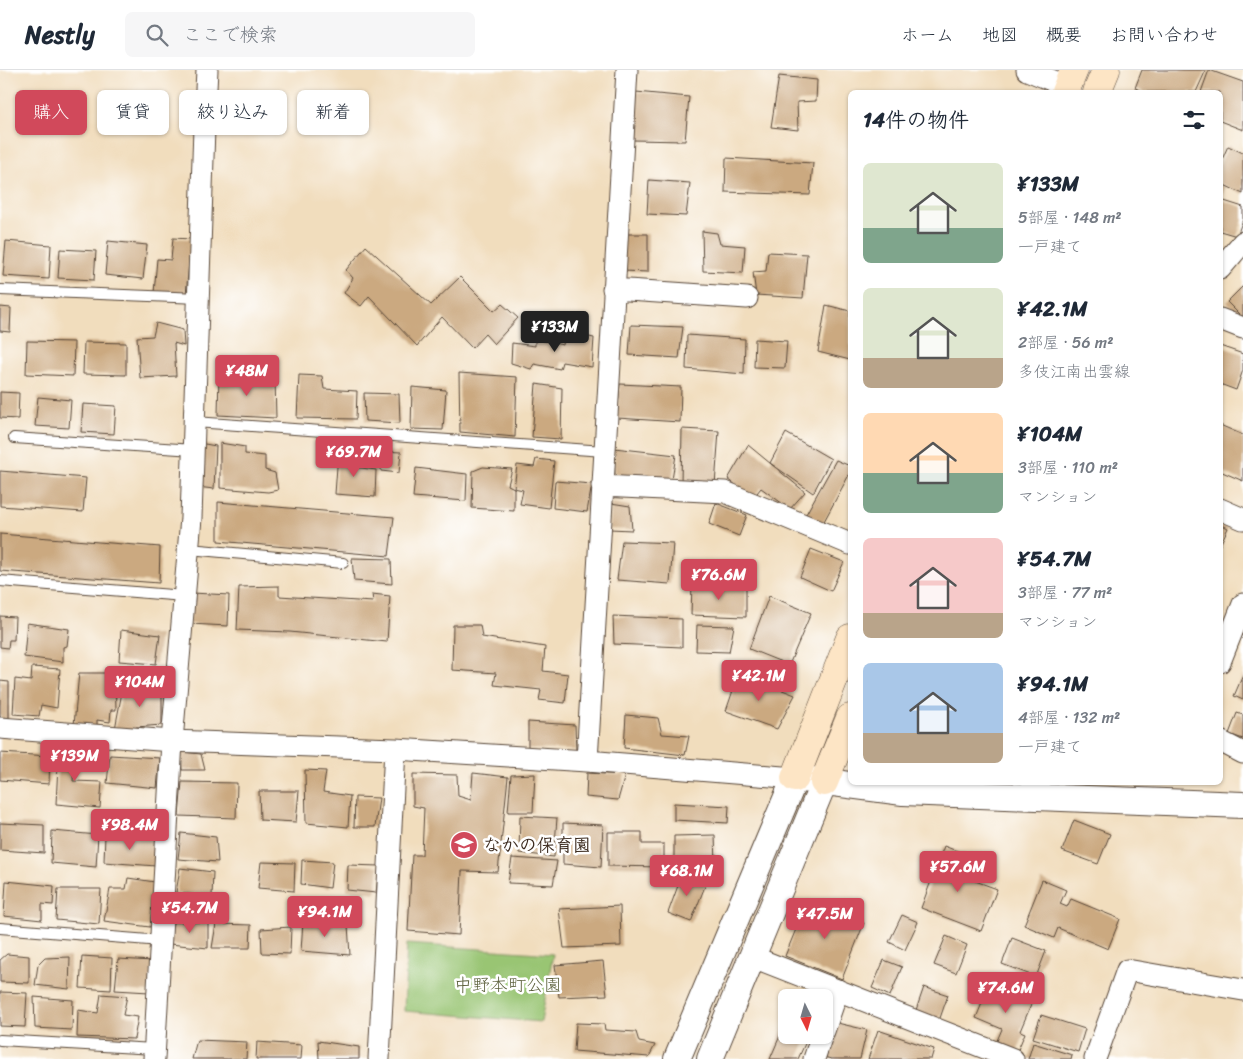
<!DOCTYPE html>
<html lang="ja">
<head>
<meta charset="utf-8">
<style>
	:root { --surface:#fff; --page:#f6f6f7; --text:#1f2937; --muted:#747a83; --line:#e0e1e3; --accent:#d1495b }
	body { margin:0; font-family:Sriracha,"Klee One",sans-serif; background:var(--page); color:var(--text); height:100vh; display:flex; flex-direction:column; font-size:19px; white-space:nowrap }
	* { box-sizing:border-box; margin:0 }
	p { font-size:16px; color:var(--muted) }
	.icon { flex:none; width:28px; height:28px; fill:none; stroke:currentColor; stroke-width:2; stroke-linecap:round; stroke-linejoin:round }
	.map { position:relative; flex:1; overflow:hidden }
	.sheet { position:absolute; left:848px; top:20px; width:375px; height:695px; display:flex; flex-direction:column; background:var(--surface); border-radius:8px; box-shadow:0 1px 4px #0004 }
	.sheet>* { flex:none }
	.banner { position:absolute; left:15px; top:20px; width:475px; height:45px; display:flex; gap:10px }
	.needle { width:32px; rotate:175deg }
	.tools { position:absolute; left:778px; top:919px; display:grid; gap:10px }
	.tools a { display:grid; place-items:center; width:55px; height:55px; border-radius:8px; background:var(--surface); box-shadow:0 1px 4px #0004; font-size:25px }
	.price { position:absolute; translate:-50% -42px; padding:0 11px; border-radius:5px; background:var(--accent); color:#fff; font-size:16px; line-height:32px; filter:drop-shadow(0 1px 2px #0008) }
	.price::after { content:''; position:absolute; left:50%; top:30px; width:15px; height:11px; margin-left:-8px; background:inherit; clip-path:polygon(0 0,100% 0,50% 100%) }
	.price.active { background:#222; color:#fff }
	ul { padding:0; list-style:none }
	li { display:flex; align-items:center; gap:15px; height:125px; padding:0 15px }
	li span { display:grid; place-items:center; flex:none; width:140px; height:100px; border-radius:8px; color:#555 }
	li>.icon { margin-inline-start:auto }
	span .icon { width:60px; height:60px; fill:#fffc; stroke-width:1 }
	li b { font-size:21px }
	h2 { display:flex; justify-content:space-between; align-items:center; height:60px; padding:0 15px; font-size:21px }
	.pill { padding:0 18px; border-radius:8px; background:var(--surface); box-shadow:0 1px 4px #0004; font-size:18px; line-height:45px }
	.pill.active { background:var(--accent); color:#fff }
	header { display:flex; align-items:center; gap:30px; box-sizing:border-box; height:70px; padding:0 25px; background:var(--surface); border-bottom:1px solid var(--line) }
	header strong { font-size:24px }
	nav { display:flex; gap:28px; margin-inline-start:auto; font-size:18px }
	.search { width:350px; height:45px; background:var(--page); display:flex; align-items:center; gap:12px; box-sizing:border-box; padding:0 18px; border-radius:8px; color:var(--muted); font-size:19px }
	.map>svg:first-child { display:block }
	.green { fill:#99c573; stroke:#6a7848 }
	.building { fill:#cba980 }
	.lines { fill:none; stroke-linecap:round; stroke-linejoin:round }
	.service-casing { stroke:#564536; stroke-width:12 }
	.minor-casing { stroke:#564536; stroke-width:23 }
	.tertiary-casing { stroke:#564536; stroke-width:28 }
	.secondary-casing { stroke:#564536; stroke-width:29 }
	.service { stroke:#fff; stroke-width:10 }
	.minor { stroke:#fff; stroke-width:21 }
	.tertiary { stroke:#fff; stroke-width:26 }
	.secondary { stroke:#fde5c5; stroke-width:28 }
	.labels { text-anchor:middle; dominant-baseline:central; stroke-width:5; stroke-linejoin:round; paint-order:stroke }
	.poi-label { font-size:18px; font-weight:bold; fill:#3b2a1e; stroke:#fff; text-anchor:start }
	.park-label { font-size:18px; fill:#5c603c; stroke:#fff }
</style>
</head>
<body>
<header>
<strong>Nestly</strong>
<div class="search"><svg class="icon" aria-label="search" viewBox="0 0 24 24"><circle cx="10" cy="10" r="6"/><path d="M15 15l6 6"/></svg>ここで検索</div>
<nav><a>ホーム</a><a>地図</a><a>概要</a><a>お問い合わせ</a></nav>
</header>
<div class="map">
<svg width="1243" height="989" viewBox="0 0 1243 989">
	<rect width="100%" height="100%" fill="#fff"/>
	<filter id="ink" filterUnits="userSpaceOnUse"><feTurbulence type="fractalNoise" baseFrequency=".02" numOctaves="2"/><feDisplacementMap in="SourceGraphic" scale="10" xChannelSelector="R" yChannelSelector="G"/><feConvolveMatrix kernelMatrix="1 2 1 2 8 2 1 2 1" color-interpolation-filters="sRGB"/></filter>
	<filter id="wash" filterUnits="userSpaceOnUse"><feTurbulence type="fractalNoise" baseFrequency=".0096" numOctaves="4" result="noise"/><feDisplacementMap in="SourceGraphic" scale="20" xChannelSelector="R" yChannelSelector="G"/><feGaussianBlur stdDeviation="1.12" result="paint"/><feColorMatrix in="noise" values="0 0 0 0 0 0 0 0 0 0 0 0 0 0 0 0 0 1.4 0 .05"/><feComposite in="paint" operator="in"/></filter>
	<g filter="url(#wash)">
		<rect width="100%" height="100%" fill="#f1ddbd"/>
		<path class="green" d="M407 874 553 884 541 952 404 941Z"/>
		<g id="blocks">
			<path class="building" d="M1142 0H1206L1196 22H1145L1135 18Z
				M1209 0 1243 12V60L1220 51V22H1201Z
				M779 6 817 10 816 31 797 32 798 60 771 57Z
				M636 22 689 27 685 71 633 70Z
				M1228 76 1243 83V124L1220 113V94Z
				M726 88 813 93 810 125 725 122Z
				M649 110 690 113 686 146 647 144Z
				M1220 115 1225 117 1221 130 1243 137V149L1237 166 1220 161Z
				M702 161 717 163 720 174 745 176 743 203 703 201Z
				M623 164H648V202L623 201Z
				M173 168 191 169 186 225 154 223 157 189 171 190Z
				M6 171 51 175 49 209 3 206Z
				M108 171 147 175 143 209 105 205Z
				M366 176 431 235 460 207 494 241 502 234 518 248 494 274 485 264 472 278 442 247 417 276 369 226 361 236 344 223 353 208 346 200Z
				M60 179 96 181 94 210 58 208Z
				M768 182 807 184 803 228 756 225 753 202 766 201Z
				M1243 216V248L1227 232Z
				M826 235 850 241V290L818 282Z
				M0 237 11 238 10 262 0 261Z
				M156 253 183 260 184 276 174 273 176 306 140 308 137 267 153 266Z
				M631 255 683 257 679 288 629 285Z
				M565 262 594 268 592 297 562 292 560 299 534 294 531 299 511 293 512 273 535 276V269L563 275Z
				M687 265 745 269 744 304 686 299Z
				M755 269 787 271 785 298 754 297Z
				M27 271 74 272 73 306 26 304Z
				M84 272 126 273V305L83 304Z
				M1220 276 1243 284V300L1236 320 1220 314Z
				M459 303 517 307 515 367 460 362Z
				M219 304 275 309 276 348 218 345Z
				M299 305 322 306 324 319 357 321 356 349 297 348Z
				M536 314 562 318 561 369 532 367Z
				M620 314 681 317 680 352 617 348Z
				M412 317 446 320 443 360 411 359Z
				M0 322 19 323 18 349 0 348Z
				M364 323 399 324 400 353 365 351Z
				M38 327 71 330 69 358 35 356Z
				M83 334 116 336 114 364 81 362Z
				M1220 355 1243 365V411L1220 401Z
				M682 359 719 361 715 415 681 413Z
				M786 363 831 389 813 423 770 393Z
				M199 373 216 376 214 419 197 417Z
				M220 373 245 377V384L265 386V400L275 403 278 420 268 422 220 418Z
				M748 375 805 422 790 439 761 418 753 428 728 409Z
				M614 378 676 385 672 410 615 407Z
				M382 381 401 382 399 403 381 401Z
				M338 383 353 384 354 397 376 400 375 427 335 424Z
				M536 389 554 391 549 438 520 434 523 420 514 418 517 395 534 397Z
				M836 390 850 396V403L822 455 805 446Z
				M483 397 512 399 508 415 514 418V441L472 438 473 401Z
				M416 398 467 404 466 431 413 427Z
				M0 401 86 408 83 442 0 436Z
				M555 411 592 414 587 442 553 438Z
				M218 432 394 447 389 486 218 471Z
				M611 433 630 436 632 460 610 459Z
				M716 433 747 445 739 466 709 454Z
				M1220 454 1228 458 1220 475Z
				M0 464 160 477 159 513 0 501Z
				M622 471 673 473 670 514 617 510Z
				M811 479 844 492 831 521 800 507Z
				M352 488 391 489 392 514 354 511Z
				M692 514 746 516V547L691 545Z
				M279 516V526L373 532 372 524 390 526 387 572 290 562 237 560 239 517Z
				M192 523 229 525 228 556 190 554Z
				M769 526 811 543 789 595 749 579Z
				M0 546 15 547 14 570H9L8 578 0 577Z
				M613 546 682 549V577L614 574Z
				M27 553 69 559 67 576 63 577V592L24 587Z
				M453 555H480L482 567 545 577 543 601 568 604 565 633 539 630 541 620 494 615 496 603 452 600Z
				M697 555 734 556 729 582 696 581Z
				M121 560 160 565 156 594 119 591Z
				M32 597 60 599 57 638 41 635 39 646 13 644 15 609 31 611Z
				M79 603H115L116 640H111L110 652 97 650V659L74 655Z
				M739 603 795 625 777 659 726 641Z
				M1243 605V630L1234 626Z
				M0 611 9 612V649H0Z
				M138 614 162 617V655L136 657 137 662 115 659 122 622Z
				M1237 643 1243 645V669L1229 664Z
				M626 645 658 648 662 664 689 666 685 685 624 678Z
				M528 652 575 655 576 680 528 679Z
				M59 676 83 679 84 696 74 695 73 711 102 712 100 738 56 734Z
				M181 682 201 684 205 700H182Z
				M0 683 50 686 49 714 0 710Z
				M110 685 160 688 157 718 107 713Z
				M305 700 326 701 323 722 350 726 348 757 306 753Z
				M473 703 508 707 498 802 462 801 459 865 408 861 412 785H422L424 738 413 736V704L457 705 458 726 471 730Z
				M587 703 625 705 618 730 586 727Z
				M535 704 533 742H508L511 705Z
				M182 712 237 713 236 748 179 746Z
				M259 721H299L296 752 260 750Z
				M355 727 379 728 375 757H354Z
				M674 733 729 736 728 753 674 750Z
				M520 746 557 748 554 787 519 783Z
				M1074 750 1110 764 1098 794 1062 781Z
				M0 753 44 755V783L0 780Z
				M563 753 603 755 601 797 563 794Z
				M52 761 98 765 96 797 51 793Z
				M608 762H642V774H664V797L608 796Z
				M181 763 216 767 218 792 178 789Z
				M105 765 156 769V796L104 792Z
				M715 765 716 795 674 796V766Z
				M944 776 967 785 959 805 997 819 981 861 921 838Z
				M512 788 557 791 553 815 508 813Z
				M302 790 333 792 330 818 301 814Z
				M261 792 295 793 294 821 258 818Z
				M348 795 379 796 376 823 347 820Z
				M180 798 213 802 212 826 176 823Z
				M683 802 707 811 691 852 668 843Z
				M128 808 155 812 150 857 104 851 110 819H126Z
				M1042 810 1066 820 1060 834 1067 837 1071 829 1120 849 1108 879 1058 858 1054 868 1024 855Z
				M6 811 54 816 53 835 42 834V850L4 846Z
				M58 819H101L99 854 56 850Z
				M808 830 864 853 842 909 785 886Z
				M620 836 621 876 564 878 559 839Z
				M902 845 918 852 905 880 889 872Z
				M303 851 348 855 350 885 301 881Z
				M173 852H208V878L170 874Z
				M216 854 251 855 250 878H212Z
				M291 857 290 884 262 883 261 859Z
				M946 866 967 875 956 903 934 895Z
				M1012 868 1046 881 1036 907 1002 894Z
				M7 884 29 886V913L0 912V890Z
				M82 886 112 888 111 920 80 918Z
				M70 887 69 919 35 915 38 895 45 888Z
				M118 889 153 891 149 922 115 920Z
				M884 890 902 897 890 926 872 918Z
				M603 891 607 925 559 927 555 895Z
				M991 911 1034 928 1020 961 1025 963 1017 982 996 973 1002 959 976 948Z
				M924 917 948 925 939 951 915 943Z
				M0 922 27 923 25 957 0 956Z
				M101 924 127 926 123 945 138 947 134 969 77 967 78 940 98 943Z
				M34 927 73 930 72 960 35 958Z
				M1041 945 1085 959 1078 982 1033 968Z
				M786 952V965H809L798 989H770Z
				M833 952 867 960 860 989H831L824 987Z
				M576 953 604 954 605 960 636 962 639 972 655 975 649 987 574 981Z
				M878 960 934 979 931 989H868Z
				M197 970 247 972 246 989H192Z
				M318 971 359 977V989H319Z
				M257 972 302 975 301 989H256Z
				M1033 973 1072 985 1071 989H1028Z"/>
		</g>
	</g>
	<g filter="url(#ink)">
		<use href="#blocks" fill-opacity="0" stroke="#564536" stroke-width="1"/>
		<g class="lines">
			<g class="service-casing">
				<path id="service" d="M0 220 199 228
					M195 352 604 381
					M14 368 194 380
					M189 479 343 493
					M0 511 184 526
					M0 858 161 871
					M0 970 154 979"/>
			</g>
			<g class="minor-casing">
				<path id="minor" d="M1027 0 1068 17
					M1220 199 1243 172
					M613 219 747 228
					M1220 249 1243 258
					M602 416 725 422 850 474
					M1220 439 1243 449
					M1220 592 1243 534
					M0 658 172 671 395 679 587 691 795 708
					M1220 671 1243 683
					M587 691 627 0
					M753 887 1013 989
					M824 961 838 920
					M154 989 172 671 191 448 204 58 207 0
					M379 989 395 679
					M814 989 822 965
					M1095 989 1127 900 1243 920"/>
			</g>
			<g class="tertiary-casing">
				<path id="tertiary" d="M677 989 795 708 903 722 1243 735
					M710 989 824 712"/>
			</g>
			<g class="secondary-casing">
				<path id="secondary" d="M1065 22 1074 0
					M1097 22 1106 0
					M795 708 850 568
					M824 712 850 648"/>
			</g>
			<use href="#service" class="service"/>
			<use href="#minor" class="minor"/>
			<use href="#tertiary" class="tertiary"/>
			<use href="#secondary" class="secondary"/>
		</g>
	</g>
	<defs>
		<g id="school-disc" transform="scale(1.4375)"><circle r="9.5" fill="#d1495b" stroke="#fff"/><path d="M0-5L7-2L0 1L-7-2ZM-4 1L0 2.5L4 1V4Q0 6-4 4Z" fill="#fff"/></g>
	</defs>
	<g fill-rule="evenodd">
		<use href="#school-disc" x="464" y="775"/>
	</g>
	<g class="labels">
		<g class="poi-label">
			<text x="483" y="775">なかの保育園</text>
		</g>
		<g class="park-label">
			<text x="508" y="915">中野本町公園</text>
		</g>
	</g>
</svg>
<div class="tools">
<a><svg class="needle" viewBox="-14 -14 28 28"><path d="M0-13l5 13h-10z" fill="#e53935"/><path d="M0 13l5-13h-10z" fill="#747a83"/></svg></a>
</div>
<b class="price active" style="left:555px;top:283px">¥133M</b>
<b class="price" style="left:247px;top:327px">¥48M</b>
<b class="price" style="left:354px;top:408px">¥69.7M</b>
<b class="price" style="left:719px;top:531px">¥76.6M</b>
<b class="price" style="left:759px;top:632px">¥42.1M</b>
<b class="price" style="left:140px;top:638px">¥104M</b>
<b class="price" style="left:75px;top:712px">¥139M</b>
<b class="price" style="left:130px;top:781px">¥98.4M</b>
<b class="price" style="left:958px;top:823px">¥57.6M</b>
<b class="price" style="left:687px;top:827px">¥68.1M</b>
<b class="price" style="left:190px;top:864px">¥54.7M</b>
<b class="price" style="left:325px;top:868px">¥94.1M</b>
<b class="price" style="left:825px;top:870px">¥47.5M</b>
<b class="price" style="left:1006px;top:944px">¥74.6M</b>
<div class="banner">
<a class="pill active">購入</a>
<a class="pill">賃貸</a>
<a class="pill">絞り込み</a>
<a class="pill">新着</a>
</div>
<section class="sheet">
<h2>14件の物件<svg class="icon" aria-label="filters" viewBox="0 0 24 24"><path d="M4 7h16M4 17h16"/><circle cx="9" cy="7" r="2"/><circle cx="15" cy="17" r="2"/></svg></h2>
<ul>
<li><span style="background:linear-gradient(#dfe7d0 65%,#7fa58c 0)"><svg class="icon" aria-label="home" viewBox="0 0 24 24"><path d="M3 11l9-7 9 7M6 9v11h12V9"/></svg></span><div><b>¥133M</b><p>5部屋 · 148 m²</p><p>一戸建て</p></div></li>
<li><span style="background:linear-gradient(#dfe7d0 70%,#b9a48a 0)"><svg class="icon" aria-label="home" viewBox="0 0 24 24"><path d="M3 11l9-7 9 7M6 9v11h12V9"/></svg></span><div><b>¥42.1M</b><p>2部屋 · 56 m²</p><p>多伎江南出雲線</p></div></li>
<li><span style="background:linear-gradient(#ffd9b3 60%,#7fa58c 0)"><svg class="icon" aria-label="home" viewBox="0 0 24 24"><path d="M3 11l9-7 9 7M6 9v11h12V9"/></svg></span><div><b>¥104M</b><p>3部屋 · 110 m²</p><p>マンション</p></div></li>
<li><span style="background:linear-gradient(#f6c9c9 75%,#b9a48a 0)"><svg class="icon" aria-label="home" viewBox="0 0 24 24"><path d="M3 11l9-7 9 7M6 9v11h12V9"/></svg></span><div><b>¥54.7M</b><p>3部屋 · 77 m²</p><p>マンション</p></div></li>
<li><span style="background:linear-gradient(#a9c7e8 70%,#b9a48a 0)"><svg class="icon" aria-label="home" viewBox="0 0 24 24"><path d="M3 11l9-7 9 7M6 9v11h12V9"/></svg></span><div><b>¥94.1M</b><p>4部屋 · 132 m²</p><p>一戸建て</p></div></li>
</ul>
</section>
</div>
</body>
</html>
